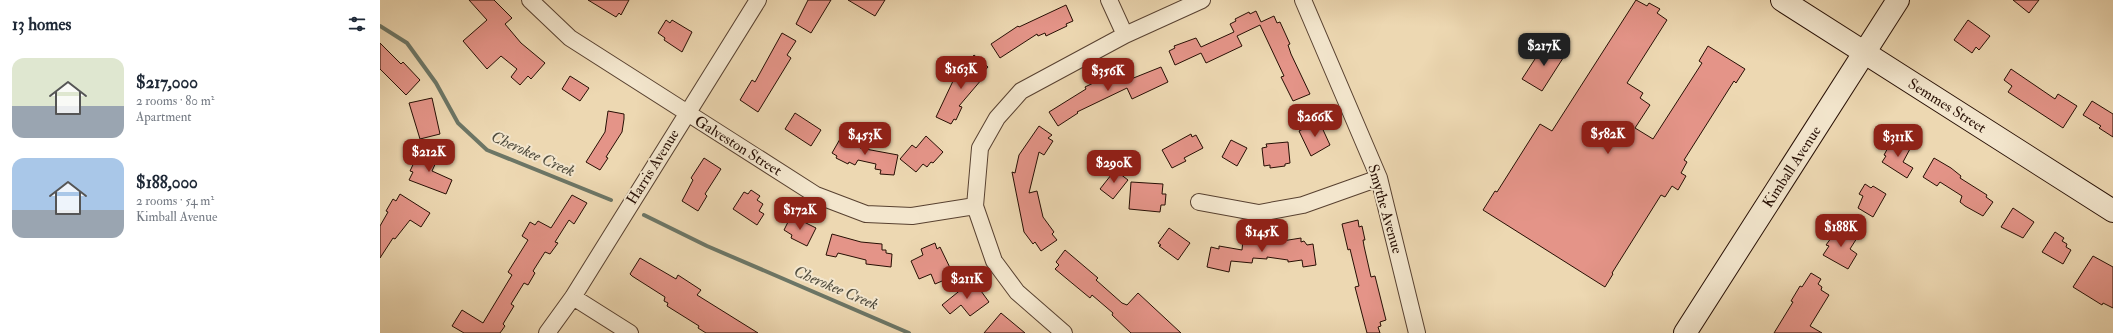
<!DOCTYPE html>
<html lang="en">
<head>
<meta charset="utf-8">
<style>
	:root { --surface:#fff; --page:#f2f2f3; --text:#1f2937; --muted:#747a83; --accent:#8f2418 }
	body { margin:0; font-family:"IM FELL Double Pica",serif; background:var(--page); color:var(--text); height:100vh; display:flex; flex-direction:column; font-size:15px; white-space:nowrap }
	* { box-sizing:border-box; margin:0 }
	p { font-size:13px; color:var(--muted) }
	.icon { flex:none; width:22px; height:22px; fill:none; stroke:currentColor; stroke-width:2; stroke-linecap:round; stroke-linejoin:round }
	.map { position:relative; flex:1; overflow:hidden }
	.side { display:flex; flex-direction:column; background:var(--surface); width:380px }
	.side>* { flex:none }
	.price { position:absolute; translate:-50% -34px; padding:0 9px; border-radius:8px; background:var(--accent); color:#fff; font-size:13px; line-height:26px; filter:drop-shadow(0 1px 2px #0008) }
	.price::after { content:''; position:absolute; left:50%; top:24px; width:12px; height:9px; margin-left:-6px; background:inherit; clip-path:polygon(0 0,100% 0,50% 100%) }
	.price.current { background:#222; color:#fff }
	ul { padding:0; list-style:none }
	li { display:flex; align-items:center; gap:12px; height:100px; padding:0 12px }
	li span { display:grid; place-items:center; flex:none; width:112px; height:80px; border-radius:12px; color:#555 }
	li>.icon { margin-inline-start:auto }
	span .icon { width:48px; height:48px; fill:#fffc; stroke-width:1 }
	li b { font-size:17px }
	h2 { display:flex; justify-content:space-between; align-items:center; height:48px; padding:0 12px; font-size:17px }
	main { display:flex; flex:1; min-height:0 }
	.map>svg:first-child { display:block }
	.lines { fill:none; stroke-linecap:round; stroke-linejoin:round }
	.stream { stroke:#6c7666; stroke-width:4 }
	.building { fill:#e49488; stroke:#270f04 }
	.minor-casing { stroke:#584130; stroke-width:18 }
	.secondary-casing { stroke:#270f04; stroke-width:24 }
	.minor { stroke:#f3e6cd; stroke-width:16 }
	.secondary { stroke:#f3e6cd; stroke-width:22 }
	.labels { text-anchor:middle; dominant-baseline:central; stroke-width:4; stroke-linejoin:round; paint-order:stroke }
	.street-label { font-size:15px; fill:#270f04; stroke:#f3e6cd }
	.water-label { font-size:16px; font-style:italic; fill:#4f4b3d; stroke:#f3e6cd }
</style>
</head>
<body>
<main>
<section class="side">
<h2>13 homes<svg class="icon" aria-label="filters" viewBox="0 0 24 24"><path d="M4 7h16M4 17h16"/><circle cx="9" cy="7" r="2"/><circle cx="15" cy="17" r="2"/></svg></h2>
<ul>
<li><span style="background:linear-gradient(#dfe7d0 60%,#9aa5b1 0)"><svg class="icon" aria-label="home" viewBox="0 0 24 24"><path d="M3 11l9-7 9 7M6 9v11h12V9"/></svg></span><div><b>$217,000</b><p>2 rooms · 80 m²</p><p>Apartment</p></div></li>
<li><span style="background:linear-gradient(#a9c7e8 65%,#9aa5b1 0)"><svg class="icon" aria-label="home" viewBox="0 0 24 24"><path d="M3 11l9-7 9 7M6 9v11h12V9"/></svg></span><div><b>$188,000</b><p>2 rooms · 54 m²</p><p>Kimball Avenue</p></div></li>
</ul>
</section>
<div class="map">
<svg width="1733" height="333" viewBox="0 0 1733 333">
	<rect width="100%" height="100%" fill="#edd8b2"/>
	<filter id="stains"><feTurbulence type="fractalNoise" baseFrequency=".005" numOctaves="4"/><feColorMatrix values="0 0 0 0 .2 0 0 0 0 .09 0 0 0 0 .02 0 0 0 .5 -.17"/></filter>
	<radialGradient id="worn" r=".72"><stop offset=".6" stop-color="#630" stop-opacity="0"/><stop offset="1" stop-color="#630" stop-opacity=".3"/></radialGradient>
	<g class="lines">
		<path class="stream" d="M0 26 27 43 56 83 78 123 107 150 231 200
			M264 215 327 246 529 333"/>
	</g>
	<path class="building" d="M89 0H114L132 18 125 24 141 43 165 63 151 79 148 76 140 85 131 77 137 69 121 56 107 69 83 41 107 20Z
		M208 0H249L241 15 239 13 236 17Z
		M428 0H451L431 33 416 24Z
		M468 0H505L495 16Z
		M1256 0 1267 6 1269 3 1280 9 1277 13 1287 20 1247 83 1263 93 1260 98 1270 105 1255 128 1273 139 1322 63 1319 61 1328 46 1365 69 1356 83 1354 81 1304 160 1307 162 1301 173 1306 176 1298 190 1292 186 1285 197 1281 195 1232 273 1233 274 1225 287 1103 210 1115 191 1117 192 1160 124 1172 131Z
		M1633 0H1659L1649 13Z
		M686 5 693 21 686 24 687 26 666 36 665 33 658 36 657 34 620 58 611 44 638 26 639 27Z
		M876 11 881 22 894 16 897 23 900 22 910 44 908 45 911 54 930 94 913 101 901 77 904 76 880 25 857 36 862 46 826 63 821 53 795 65 789 51 795 48 794 46 816 38 821 47 854 32 850 24 856 21 855 19 869 12 870 14Z
		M286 20 290 23 292 20 312 32 302 52 284 40 285 38 278 33Z
		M1588 20 1610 36 1599 50 1596 47 1592 53 1574 40Z
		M402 33 416 41 407 55 411 58 378 112 360 100 372 80 375 82Z
		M1166 42 1185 55 1162 91 1142 79Z
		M0 43 21 64 23 62 40 80 26 95 0 69Z
		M594 55 608 67 599 77 602 79 579 106 582 107 576 120 574 119 571 124 556 117 573 81Z
		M781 67 788 82 752 99 747 88 697 112 698 113 678 126 669 112 706 89 705 87 734 73 735 76 742 73 746 81Z
		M1631 69 1675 99 1678 94 1697 106 1683 128 1628 92 1632 86 1624 80Z
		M190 76 209 88 200 101 182 89Z
		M52 98 60 134 40 139 29 103Z
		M1712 101 1733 114V137L1719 128 1721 126 1703 115Z
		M228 111 244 114V119L242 132 226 157 228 158 220 170 206 162 225 132Z
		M415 113 441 130 431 146 405 129Z
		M939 121 950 145 931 156 919 131Z
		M659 126 672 135 668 138 673 141 664 155 659 152 649 193 657 191 663 217 674 232 672 234 677 240 661 251 655 242 653 244 644 232 632 172 635 173 639 155Z
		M811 134 812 137 816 135 823 148 804 158 806 161 792 168 782 150Z
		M468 135 483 142 480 148 518 155 514 175 500 174 501 170 495 169 496 164 478 160 475 165 469 162 468 164 456 158 457 156 452 153 460 139 464 142Z
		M546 136 563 152 553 163 551 162 547 167 543 164 536 172 520 159 532 145 536 148Z
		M1517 139 1531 147 1523 162 1533 168 1527 178 1502 162 1506 156 1504 155 1510 144 1512 146Z
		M851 140 867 148 857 166 842 157Z
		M908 142 910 163 905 164V166L890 168V165L884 166 882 148 887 147 886 144Z
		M40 150 58 158 52 171 72 180 66 194 29 180 33 172 30 171Z
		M324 158 341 169 325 194 327 196 318 211 302 201 313 180 311 178Z
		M1554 158 1571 168 1581 176 1580 178 1607 195 1606 197 1613 202 1603 216 1585 206 1580 202 1582 196 1560 182 1557 186 1543 177Z
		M735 170 748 180 733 199 720 189Z
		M751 182 783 184 782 194H786L785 205H781L780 212 749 209Z
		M1485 184 1491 188 1493 186 1506 194 1493 217 1478 208 1483 196 1479 194Z
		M371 190 380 196 377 200 383 204 379 211 384 214 377 225 353 209 364 192 368 194Z
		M20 194 50 213 41 227 30 220 15 239 13 238 0 258V226L8 212 6 211 13 199 16 201Z
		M192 195 207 203 194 224 189 220 175 242 178 243 170 254 165 252 153 271 155 273 148 285 144 283 131 304 134 306 123 324 125 326 120 333H84L72 326 82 310 103 323 132 275 128 272 148 240 142 236 150 222 155 225 158 221 171 228Z
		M1633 208 1654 222 1643 238 1621 227Z
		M410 218 420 224 422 221 436 228 427 246 411 238 412 235 404 230Z
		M978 220 979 227 982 226 985 240H983L984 246 991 277 995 276 1006 320 1000 322 1001 326 998 327 1000 333H987L975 287 979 286 970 249 968 250 962 224Z
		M1459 227 1477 238 1470 249 1477 254 1468 269 1443 255 1449 246 1446 245Z
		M789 228 810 243 798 260 779 246 781 245 778 243Z
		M1675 232 1684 238 1682 241 1687 244 1686 247 1691 250 1683 264 1662 252Z
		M452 234 481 242 502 244V250H506V253L512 254 511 267 486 264V260L458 253 456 257 446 255Z
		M921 238V242L924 241 927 245 933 244 936 265 923 267 922 260 908 262V260L887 257V259L873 258 872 263 851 261 849 272 827 267 831 247 839 249V246L862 250 863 240 896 242Z
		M555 243 557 249 560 247 574 276 555 284 551 274 539 279 531 261 543 255 541 249Z
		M685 250 718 278 716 280 742 303 747 305 758 293 801 333H751L732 315 733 313 712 295 710 298 675 269 679 265 676 262Z
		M1713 256 1733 267V308L1723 303 1722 305 1693 287Z
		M260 258 296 279 298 275 321 290 317 295 378 333H326L318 328 319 326 287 306 288 303 284 301 285 297 252 276 250 274Z
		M1431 273 1441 279 1438 284 1442 287 1441 290 1449 295 1430 326 1442 333H1394L1413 302 1411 301 1420 286 1422 287Z
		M593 280 609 302 590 316 581 305 570 314 562 305Z
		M621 313 645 333H604Z"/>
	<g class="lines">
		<g class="minor-casing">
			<path id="minor" d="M150 0 190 38 436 195 486 214 532 216 595 206
				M729 0 745 35
				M923 0 999 178 1037 333
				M819 202 879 213 923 205 999 178
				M193 297 250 333
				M167 333 193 297 378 0
				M684 333 637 292 614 261 595 206 600 148 617 118 641 91 745 35 822 0"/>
		</g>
		<g class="secondary-casing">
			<path id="secondary" d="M1402 0 1733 211
				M1305 333 1518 0"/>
		</g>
		<use href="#minor" class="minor"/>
		<use href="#secondary" class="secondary"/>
	</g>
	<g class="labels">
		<g class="street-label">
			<text transform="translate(1567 106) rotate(32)">Semmes Street</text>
			<text transform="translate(358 146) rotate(32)">Galveston Street</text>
			<text transform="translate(273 167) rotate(-58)">Harris Avenue</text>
			<text transform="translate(1412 167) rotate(-57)">Kimball Avenue</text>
			<text transform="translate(1005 209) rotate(74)">Smythe Avenue</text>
		</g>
		<g class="water-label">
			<text transform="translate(153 154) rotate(24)">Cherokee Creek</text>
			<text transform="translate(456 288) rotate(23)">Cherokee Creek</text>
		</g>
	</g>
	<rect width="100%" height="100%" filter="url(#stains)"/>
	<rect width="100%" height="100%" fill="url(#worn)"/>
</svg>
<b class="price current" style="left:1164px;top:67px">$217K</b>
<b class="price" style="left:581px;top:90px">$163K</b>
<b class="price" style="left:728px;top:92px">$356K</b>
<b class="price" style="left:935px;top:138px">$266K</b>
<b class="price" style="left:1228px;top:155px">$582K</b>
<b class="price" style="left:485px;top:156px">$453K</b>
<b class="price" style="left:1518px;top:158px">$311K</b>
<b class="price" style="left:49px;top:173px">$212K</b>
<b class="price" style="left:734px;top:184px">$290K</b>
<b class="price" style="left:420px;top:231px">$172K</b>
<b class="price" style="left:1461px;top:248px">$188K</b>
<b class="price" style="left:882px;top:253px">$145K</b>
<b class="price" style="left:587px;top:300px">$211K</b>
</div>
</main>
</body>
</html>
